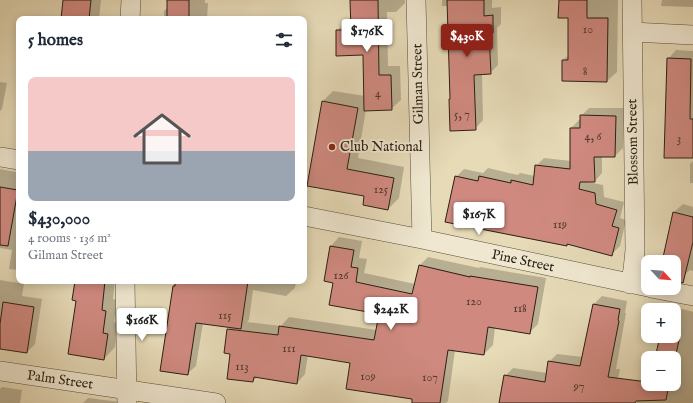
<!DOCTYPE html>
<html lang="en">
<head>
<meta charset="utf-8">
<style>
	:root { --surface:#fff; --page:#f2f2f3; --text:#1f2937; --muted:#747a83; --accent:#8f2418 }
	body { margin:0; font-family:"IM FELL English",serif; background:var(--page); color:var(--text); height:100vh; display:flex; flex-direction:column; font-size:15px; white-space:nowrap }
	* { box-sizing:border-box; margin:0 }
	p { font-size:13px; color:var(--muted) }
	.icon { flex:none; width:22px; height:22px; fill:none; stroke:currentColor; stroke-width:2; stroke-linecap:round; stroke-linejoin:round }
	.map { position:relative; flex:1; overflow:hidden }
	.side { position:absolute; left:16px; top:16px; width:291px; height:268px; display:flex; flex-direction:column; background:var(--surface); border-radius:8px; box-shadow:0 2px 10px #0003 }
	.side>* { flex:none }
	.needle { width:26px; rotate:116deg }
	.buttons { position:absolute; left:641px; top:255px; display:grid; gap:8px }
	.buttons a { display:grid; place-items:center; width:40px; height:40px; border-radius:8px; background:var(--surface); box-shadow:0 2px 10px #0003; font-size:20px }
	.price { position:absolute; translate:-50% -34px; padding:0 9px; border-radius:4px; background:#fff; color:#222; font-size:13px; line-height:26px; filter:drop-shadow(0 1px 2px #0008) }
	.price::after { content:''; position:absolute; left:50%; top:24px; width:12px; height:9px; margin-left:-6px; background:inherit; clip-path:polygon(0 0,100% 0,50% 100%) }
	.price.on { background:var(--accent); color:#fff }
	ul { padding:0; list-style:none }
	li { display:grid; align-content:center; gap:8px; height:212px; padding:0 12px }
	li span { display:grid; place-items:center; height:124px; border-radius:8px; color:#555 }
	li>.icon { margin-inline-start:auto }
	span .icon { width:72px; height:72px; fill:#fffc; stroke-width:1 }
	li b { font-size:17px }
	h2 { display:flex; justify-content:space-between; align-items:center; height:48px; padding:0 12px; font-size:17px }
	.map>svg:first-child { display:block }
	.shadow { fill:#0003 }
	.building { fill:#cf897f; stroke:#2a1f14 }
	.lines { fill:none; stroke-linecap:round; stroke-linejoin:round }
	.minor-casing { stroke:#594e3d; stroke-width:20 }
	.minor { stroke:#efe7d0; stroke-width:19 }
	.poi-dot { fill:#8f2418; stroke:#efe7d0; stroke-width:1.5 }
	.labels { text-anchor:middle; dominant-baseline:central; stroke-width:3.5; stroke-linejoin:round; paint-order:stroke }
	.number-label { font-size:12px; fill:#533a2f }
	.street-label { font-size:14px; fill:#2a1f14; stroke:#efe7d0 }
	.poi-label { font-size:14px; fill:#2a1f14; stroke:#efe7d0; text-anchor:start }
</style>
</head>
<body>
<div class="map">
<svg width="693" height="403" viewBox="0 0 693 403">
	<rect width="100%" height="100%" fill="#e6dab7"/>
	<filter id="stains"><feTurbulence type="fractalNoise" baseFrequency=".005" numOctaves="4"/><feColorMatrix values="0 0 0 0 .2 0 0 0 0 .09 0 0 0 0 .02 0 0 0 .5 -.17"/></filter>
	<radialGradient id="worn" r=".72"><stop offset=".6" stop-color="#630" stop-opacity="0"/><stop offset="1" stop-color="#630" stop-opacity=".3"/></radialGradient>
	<path class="shadow" d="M64 0H101L99 19H60L62 17Z
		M168 0H205V3H208L207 19H164V11L168 7Z
		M351 0H405V3L396 12H387L388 66H400L401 100 391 109H366L358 158 404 167 399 198 388 209 365 195 308 185 322 102 333 91 365 96 364 54 337 31 346 22 351 21Z
		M442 0H492V8L501 7V24L497 28 498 65 490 73 482 74 483 120 475 129 451 98 448 6H442Z
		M560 0H618L617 72 607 81 563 60 569 55V17Z
		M662 0H693V7L661 6Z
		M676 50 693 51V157L668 59Z
		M0 82 7 83 2 109 0 111Z
		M589 108H624L623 148 615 156H602V173L595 181 588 182 603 185 604 197 624 202 620 218 626 220 620 246 612 254 568 244 566 245 456 177 464 169 483 173 488 168 518 175 520 173 535 176 536 166 544 158 571 161V128L579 120H581V116Z
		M693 161V183H690V164Z
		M0 169 16 172 17 171H19V270L9 269 12 250 0 248Z
		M683 204 693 207V271L690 270 684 275 674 273V262H663L674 212Z
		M339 237 362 241 359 258 367 259 364 273 415 284 419 266 428 257 479 268 480 267 546 278 538 324 529 333 495 327 493 345 484 354 455 350 448 401 446 403H413L414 398 351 362 308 355 305 374 297 383 257 377 253 381 231 353 228 329 231 327 203 323 196 366 187 374 170 307 175 281H296L295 288 286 296 253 290 249 320 247 322 281 326 289 317 377 330 380 313 334 282 331 246Z
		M0 280 24 284 22 296 42 299 35 344 27 352 0 348Z
		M76 281H115L113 299 117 300 114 322H119L115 347 104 359 77 300Z
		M602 296 627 301 625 313H626L616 369H620L613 403H500L505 376 513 368 547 373 549 362 557 354 583 357 594 304Z
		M665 305 690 311 693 312V403H637L642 381 648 375V384H674V358H656L660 341 656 340 657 336H674V310H660Z
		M2 387 22 390 20 403H0V389Z
		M88 398 120 402V403H83Z"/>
	<path class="building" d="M63 0H91L89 19H61Z
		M167 0H189V19H167Z
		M350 0H378L379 75H391L392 110 364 111 363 55 336 56V30H351Z
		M447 0H484V16L493 15V33H489L491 74 474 75 476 130 450 131 449 99H450Z
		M559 0H587V18H608L607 82 562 81V60H568V18H558Z
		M667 58 691 59 690 119H693V158H664Z
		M322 101 358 108 347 169 394 178 388 210 363 205 364 196 307 186Z
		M580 115 616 116 615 157H594L595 182H580L579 189 595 193 596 204 617 210 612 226 619 228 612 256 567 244V246L445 222 455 176 478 181 479 176 511 183V180L533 185 535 165 570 169V128H580Z
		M0 187 18 190 8 246 0 245Z
		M673 212 693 217V242L683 283 674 281V262H662Z
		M330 246 354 250 351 267 358 268 356 282 412 294 419 265 470 277V276L538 287 530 334 488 327 484 355 448 350 440 403H412V399L346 389 350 363 301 355 297 384 254 377 253 382 227 379 230 354 224 353 227 329 278 335 279 326 374 340 379 314 329 305 333 283 324 281Z
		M75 281H105L102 310 106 311 103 333 108 334 104 360 68 354 76 301 72 300Z
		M175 281H248L241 329 196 323 188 375 160 371 173 286H175Z
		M3 302 34 307 27 353 0 349V324Z
		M593 304 620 309 618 320 619 321 608 377 648 382V384H669L666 400 636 401 635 403H499L504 375 545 382 548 361 580 366Z
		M660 336H680L674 363V358H655Z"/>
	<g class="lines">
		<g class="minor-casing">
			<path id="minor" d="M416 0 422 239
				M130 19 131 0
				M632 32 693 35
				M0 157 19 160
				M304 216 422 239 648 287
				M125 281 127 403
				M630 284 633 270 635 250 632 0
				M651 288 693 296
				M0 371 216 403"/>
		</g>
		<use href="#minor" class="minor"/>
	</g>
	<circle class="poi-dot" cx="332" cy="147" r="4"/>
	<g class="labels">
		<g class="number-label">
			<text x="588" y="29">10</text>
			<text x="585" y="71">8</text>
			<text x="378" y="93">4</text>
			<text x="462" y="114">5, 7</text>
			<text x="593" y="136">4, 6</text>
			<text x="679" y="138">3</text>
			<text x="381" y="189">125</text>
			<text x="560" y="224">119</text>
			<text x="341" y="275">126</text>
			<text x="474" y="301">120</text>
			<text x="520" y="308">118</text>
			<text x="225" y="315">115</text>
			<text x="289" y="348">111</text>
			<text x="242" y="366">113</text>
			<text x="368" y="376">109</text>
			<text x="430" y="377">107</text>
			<text x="579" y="386">97</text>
		</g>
		<g class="street-label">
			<text transform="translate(418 84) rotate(-91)">Gilman Street</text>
			<text transform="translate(633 142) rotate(-91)">Blossom Street</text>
			<text transform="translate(523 261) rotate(12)">Pine Street</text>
			<text transform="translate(60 380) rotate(8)">Palm Street</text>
		</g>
		<g class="poi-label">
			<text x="340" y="147">Club National</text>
		</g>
	</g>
	<rect width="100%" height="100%" filter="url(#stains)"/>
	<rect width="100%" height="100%" fill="url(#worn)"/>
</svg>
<div class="buttons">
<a><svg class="needle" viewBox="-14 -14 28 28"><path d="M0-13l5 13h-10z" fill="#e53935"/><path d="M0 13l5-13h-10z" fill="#747a83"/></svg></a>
<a>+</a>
<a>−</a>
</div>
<b class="price" style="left:367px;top:53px">$176K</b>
<b class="price on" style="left:467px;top:58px">$430K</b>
<b class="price" style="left:479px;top:236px">$167K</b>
<b class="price" style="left:391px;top:331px">$242K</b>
<b class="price" style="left:142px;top:342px">$166K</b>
<section class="side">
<h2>5 homes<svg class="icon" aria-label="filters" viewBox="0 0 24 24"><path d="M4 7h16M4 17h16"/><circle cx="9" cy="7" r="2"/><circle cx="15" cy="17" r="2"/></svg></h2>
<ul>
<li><span style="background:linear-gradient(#f6c9c9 60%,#9aa5b1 0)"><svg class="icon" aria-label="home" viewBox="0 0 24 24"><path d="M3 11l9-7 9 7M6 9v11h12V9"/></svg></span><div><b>$430,000</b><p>4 rooms · 136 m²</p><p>Gilman Street</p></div></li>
</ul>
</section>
</div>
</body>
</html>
